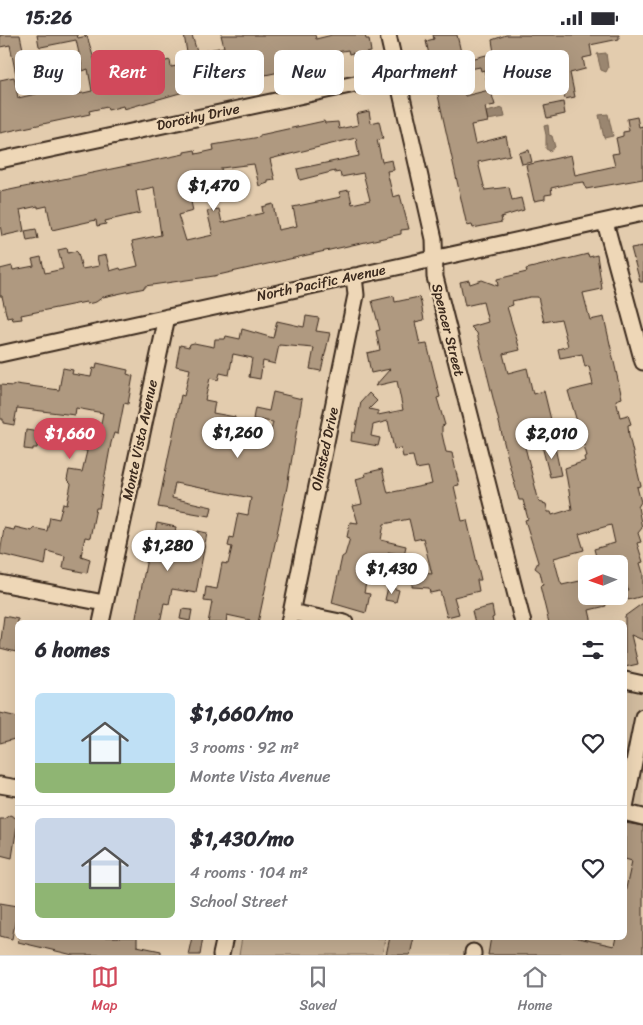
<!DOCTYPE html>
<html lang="en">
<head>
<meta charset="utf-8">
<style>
	:root { --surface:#fff; --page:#f2f2f3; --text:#2b2b33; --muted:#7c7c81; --line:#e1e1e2; --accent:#d1495b }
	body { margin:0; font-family:Sriracha,sans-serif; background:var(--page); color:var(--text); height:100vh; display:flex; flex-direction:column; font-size:19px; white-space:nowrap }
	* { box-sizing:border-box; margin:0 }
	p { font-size:16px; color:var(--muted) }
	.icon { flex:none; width:28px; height:28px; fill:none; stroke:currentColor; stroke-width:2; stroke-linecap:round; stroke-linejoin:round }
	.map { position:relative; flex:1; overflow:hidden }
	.side { position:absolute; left:15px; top:585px; width:612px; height:320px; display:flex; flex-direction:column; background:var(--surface); border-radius:8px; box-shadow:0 5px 20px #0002 }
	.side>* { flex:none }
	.banner { position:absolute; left:15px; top:15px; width:614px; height:45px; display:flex; gap:10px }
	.needle { width:32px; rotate:268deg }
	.controls { position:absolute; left:578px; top:520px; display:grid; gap:10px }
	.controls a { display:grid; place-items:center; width:50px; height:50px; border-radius:8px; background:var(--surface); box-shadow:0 5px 20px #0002; font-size:25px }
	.price { position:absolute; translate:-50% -42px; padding:0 11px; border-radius:18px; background:#fff; color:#222; font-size:16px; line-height:32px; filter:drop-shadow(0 1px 2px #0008) }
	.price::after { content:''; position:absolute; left:50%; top:30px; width:15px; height:11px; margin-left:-8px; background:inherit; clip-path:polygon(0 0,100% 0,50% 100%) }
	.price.on { background:var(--accent); color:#fff }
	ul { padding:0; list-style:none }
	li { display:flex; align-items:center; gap:15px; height:125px; padding:0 20px }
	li+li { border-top:1px solid var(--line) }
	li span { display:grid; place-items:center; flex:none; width:140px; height:100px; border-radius:8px; color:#555 }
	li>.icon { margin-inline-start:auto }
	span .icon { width:60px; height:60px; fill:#fffc; stroke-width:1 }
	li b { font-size:21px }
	h2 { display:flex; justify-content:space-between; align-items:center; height:60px; padding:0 20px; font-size:21px }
	.tag { padding:0 18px; border-radius:8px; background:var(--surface); box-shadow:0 5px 20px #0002; font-size:18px; line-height:45px }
	.tag.on { background:var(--accent); color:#fff }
	.status { display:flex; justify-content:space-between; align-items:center; height:35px; padding:0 25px; background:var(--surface); direction:ltr }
	.status svg { height:14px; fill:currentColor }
	.dock { display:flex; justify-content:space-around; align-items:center; height:70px; border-top:1px solid var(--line); background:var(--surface); font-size:14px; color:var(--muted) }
	.dock a { display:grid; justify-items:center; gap:2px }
	.dock .on { color:var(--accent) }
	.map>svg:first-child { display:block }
	.built { fill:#d3bda0 }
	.green { fill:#c4ae93; stroke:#806c58 }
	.water { fill:#9a866f; stroke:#74614f }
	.building { fill:#af9980; stroke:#3b2a1e; fill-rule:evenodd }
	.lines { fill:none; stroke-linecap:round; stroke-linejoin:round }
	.minor-casing { stroke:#3b2a1e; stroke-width:19 }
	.minor { stroke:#eed7b7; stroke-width:15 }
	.labels { text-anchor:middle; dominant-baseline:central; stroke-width:4.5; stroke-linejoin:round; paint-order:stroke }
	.street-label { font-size:14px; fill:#3b2a1e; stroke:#eed7b7 }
</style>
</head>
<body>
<div class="status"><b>15:26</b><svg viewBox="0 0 49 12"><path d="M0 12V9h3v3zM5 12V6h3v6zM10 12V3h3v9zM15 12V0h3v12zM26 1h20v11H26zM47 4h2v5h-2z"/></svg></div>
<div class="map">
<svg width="643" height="920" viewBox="0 0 643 920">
	<rect width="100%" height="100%" fill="#e3ccae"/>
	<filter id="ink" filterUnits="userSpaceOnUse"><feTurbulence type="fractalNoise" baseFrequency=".02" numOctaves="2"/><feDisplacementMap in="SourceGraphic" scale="10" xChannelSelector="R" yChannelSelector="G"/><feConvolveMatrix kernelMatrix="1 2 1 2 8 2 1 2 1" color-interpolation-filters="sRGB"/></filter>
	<g filter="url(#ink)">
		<path class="built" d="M625 656 643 659V920H231L235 902H625Z"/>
		<path class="green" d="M242 903V902L385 903 382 920H239Z"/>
		<path class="water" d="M606 18 608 33 606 37 601 35 597 19Z
			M503 73 505 82 488 85 486 77Z
			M608 79 613 101 604 103 599 80Z
			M548 90 549 100 552 101 555 112 550 116 546 114V100L544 91Z"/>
		<path class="building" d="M0 0H20L29 43 17 45 10 10 0 12Z
			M37 0H77L78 3 87 1 96 31 116 27 117 31 143 25 144 31 170 25 171 32 189 29 184 0H192L197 17 224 12 221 0H315L316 4 332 0H365L366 4H369L371 17 353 21V18L349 19 348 15 331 18 333 25 308 31 180 58 124 74 123 71 108 75 107 72 89 76 90 79 0 98V45L14 42 18 63 36 59 49 55 44 31 53 28 55 36 68 33 74 60 92 56 88 34 83 36 76 5 41 12 39 11Z
			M433 0H457L463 26 494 18 492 5 506 0H619V4L590 10 592 21 583 23 585 34 570 38 575 62 565 64 558 37 529 43 523 16 505 20 509 42 500 44 503 58 492 60 495 70 485 72 488 87 471 90 475 109 506 101 510 120 478 127 485 155 509 152 512 165 521 163 524 175 501 182 502 187 473 193 472 190 467 191 426 6 434 4ZM480 32 481 36 484 35 489 55 465 61 460 36Z
			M563 67 565 79 547 83 544 71Z
			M369 76 371 88 379 86 383 104 377 105 382 127 392 125 394 135 387 136 393 162 400 160 409 194 401 195V199L214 241 145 251V253L103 262 96 267 87 269 86 267 21 280 22 284 13 285 12 282 7 283 2 261H0V234L12 231 13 235 34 231 32 224 41 222 45 238 63 234 58 215 67 213 68 218 76 216 78 218 82 234 99 231 97 222 106 220 110 236 120 233 121 235 138 231 132 206 161 200 154 152 136 156 140 178 105 186 106 189 97 191 96 185 52 195 47 171 38 173V171L20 175 24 196 2 201 0 190V157L184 119V117L195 115 196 119 214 115 213 110 260 102V100L324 86 325 88 338 87 339 94 358 90 356 79ZM356 103 359 121 297 134 300 145 335 136V138L340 137 341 142 363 138 370 165 352 169 349 155 339 157 341 162 293 172 297 191 278 195 273 169 262 172 263 178 222 188 219 174 207 176 213 200 186 206 178 180 193 176 190 162 224 155 221 133 254 129 259 151 268 148V146L275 145 270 124Z
			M637 82 639 92 643 91V144L586 154 584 147 568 149 551 153 552 159 545 160V164L534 166 526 130 571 120 575 140 615 131 612 119 619 118 616 103 623 101V97L629 96 627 84Z
			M529 115 532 127 522 129 519 118Z
			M36 194 38 204 27 206 25 196Z
			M643 211V247H640L631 213Z
			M588 219 589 222 597 220 602 254 583 258 590 285 604 282 622 363 616 365 620 382 628 380 631 389 628 390 629 401 641 451 637 452 641 467 638 472 642 493 638 498 641 507 637 508 643 527 640 528 643 538V561L628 565 625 556 628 555 621 530 598 529 594 514 615 508 611 490 579 499 584 515 554 523 560 546 562 550 584 545 586 561H604L606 571 589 575 592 588H549L540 551 543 550 540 537 535 533 538 527 525 485 528 484 523 465H519L510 432 477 298 471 292 488 287 483 267 465 271 460 247 469 245 470 249 482 245 498 251 497 244 527 237 526 234ZM530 262H538L544 287 561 284 568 311 558 314 560 323 582 319 585 332 589 331 593 350 568 356 587 421 584 422 585 426 565 433 572 474 552 480 551 477H548L546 469 539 467 522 400 545 395 544 391 552 389 544 356 533 359 527 333 508 338 503 319 520 315 507 272 513 270 512 266Z
			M394 261 395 267 419 262 421 268 424 285 415 287 420 310 427 309 440 362 437 363 445 390 442 391V399L446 417 452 418 459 450 454 451 462 486 467 485 481 545H477L479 556 454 562 459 579 447 582 440 556 430 558 429 553 412 552 413 537 432 539 423 503 414 505 409 484 384 489 381 505 406 511 404 520 388 517 384 540 368 537 364 558 370 559 366 578 332 568 342 522 345 520 350 503 347 502 350 487 358 488 353 471 362 469 356 444 366 441 365 438 382 434 388 458 432 449 428 432 416 434 413 421 403 422 401 413 394 414 388 386 373 390 371 401 380 403 378 411 351 406 352 397 355 398 361 367 369 358 377 366 369 374 378 376V380L403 375 397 346 375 351 390 334 371 338 367 318 380 315 376 296 380 295 372 266Z
			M306 281 319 283 316 296 330 298 321 336 310 334 314 313 279 310 275 329 263 326 260 344 249 342 252 323 233 319 229 340 220 338 218 345 210 343 205 365 215 367 213 378 235 382 233 396 250 399 249 405 268 409 273 387 253 384 255 373 269 376 273 357 302 364 287 452 258 588H249L250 585 227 580 226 588H208L212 567 204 566 206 552 217 554 222 528 228 529 232 512 228 511 230 502 233 503 238 478 248 480 251 463 175 448 172 463 212 472 210 481 158 472 181 360 184 361 190 334 176 331 180 310 189 312 190 309 194 308 214 312 215 304H225L226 301 240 304 242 294 273 303 277 286 304 292Z
			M97 328 128 335 127 339 133 341 128 369 124 368 118 399 114 398 111 408 99 473H96L90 503 85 502 81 521 90 524 87 538 63 533 65 521 47 516 45 530 0 519 4 493 14 495 15 492 32 496 33 493 47 496 50 482 59 484 63 469 67 470 71 449 67 445 69 435 82 437 87 416 67 411 69 402 97 409 103 378 76 373 75 380 17 373 14 390 3 388V384H0V350L13 351 16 349 59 355 63 333 73 335 72 339 91 342 93 333 96 334Z
			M26 395 39 397 37 413H33V415L24 414Z
			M554 408 561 440 550 442 542 411Z
			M157 488 176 492 173 508 195 512 198 496 207 498 196 558 172 554 169 569 164 568 160 588H135L152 496 155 497Z
			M388 552 399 555 396 567 385 565Z
			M643 568V605L631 600 638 629 625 632V581Z
			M492 571 494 582 492 583 493 588H475L472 576Z
			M182 574 192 575 190 586 180 584Z
			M4 581 18 584 16 617 0 613Z
			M0 678 18 682V703L0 708Z
			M10 780 18 784 12 823 0 820V784H4Z
			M625 788 643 791V920H488L491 902H574L614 911 616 902H625V858L632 826 625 824Z
			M0 868 18 871 12 904 0 901Z
			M19 902H137V911L161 916V920H73L18 907Z
			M192 902H203L200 920H188Z
			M390 902H414L410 920H386Z"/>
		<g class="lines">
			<g class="minor-casing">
				<path id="minor" d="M388 0 434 204 435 242 523 588
					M0 125 397 40
					M605 187 643 327
					M0 319 643 178
					M0 548 104 568
					M291 577 345 588
					M101 588 167 282
					M289 588 356 260 354 241
					M625 645 643 649
					M0 750 18 753
					M625 772 643 682
					M625 773 627 778 643 782
					M221 920 225 902
					M473 920V917"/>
			</g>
			<use href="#minor" class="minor"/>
		</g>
	</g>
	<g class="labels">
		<g class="street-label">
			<text transform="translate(198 82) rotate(-12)">Dorothy Drive</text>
			<text transform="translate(321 248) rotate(-12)">North Pacific Avenue</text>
			<text transform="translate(448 295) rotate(76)">Spencer Street</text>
			<text transform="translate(140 405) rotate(-78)">Monte Vista Avenue</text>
			<text transform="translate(325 414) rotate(-78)">Olmsted Drive</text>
		</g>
	</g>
</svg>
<div class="controls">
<a><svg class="needle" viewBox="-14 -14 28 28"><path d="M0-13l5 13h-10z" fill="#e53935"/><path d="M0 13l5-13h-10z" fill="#7c7c81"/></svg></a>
</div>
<b class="price" style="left:214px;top:177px">$1,470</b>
<b class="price" style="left:238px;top:424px">$1,260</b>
<b class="price on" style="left:70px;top:425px">$1,660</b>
<b class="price" style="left:552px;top:425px">$2,010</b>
<b class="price" style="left:168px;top:537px">$1,280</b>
<b class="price" style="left:392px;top:560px">$1,430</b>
<div class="banner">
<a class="tag">Buy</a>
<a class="tag on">Rent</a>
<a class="tag">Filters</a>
<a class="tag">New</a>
<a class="tag">Apartment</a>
<a class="tag">House</a>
</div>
<section class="side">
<h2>6 homes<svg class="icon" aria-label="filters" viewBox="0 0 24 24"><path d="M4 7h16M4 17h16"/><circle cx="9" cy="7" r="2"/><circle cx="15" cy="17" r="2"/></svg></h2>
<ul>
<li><span style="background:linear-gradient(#bfe0f5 70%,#8fb573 0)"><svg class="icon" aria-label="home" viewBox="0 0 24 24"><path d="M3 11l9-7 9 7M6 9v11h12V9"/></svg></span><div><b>$1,660/mo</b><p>3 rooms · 92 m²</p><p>Monte Vista Avenue</p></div><svg class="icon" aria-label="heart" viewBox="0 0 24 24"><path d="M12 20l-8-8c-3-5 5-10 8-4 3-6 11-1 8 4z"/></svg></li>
<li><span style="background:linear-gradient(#c9d6e8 65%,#8fb573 0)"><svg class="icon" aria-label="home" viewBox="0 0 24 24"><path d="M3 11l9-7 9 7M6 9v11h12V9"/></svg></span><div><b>$1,430/mo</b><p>4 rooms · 104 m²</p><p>School Street</p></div><svg class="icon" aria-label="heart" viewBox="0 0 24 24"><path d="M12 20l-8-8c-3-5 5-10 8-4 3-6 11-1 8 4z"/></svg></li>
</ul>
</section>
</div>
<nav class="dock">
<a class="on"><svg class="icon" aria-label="map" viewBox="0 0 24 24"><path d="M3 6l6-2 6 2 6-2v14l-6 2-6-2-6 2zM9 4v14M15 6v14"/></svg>Map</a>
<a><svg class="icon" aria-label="saved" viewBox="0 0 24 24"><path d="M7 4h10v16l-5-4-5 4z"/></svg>Saved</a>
<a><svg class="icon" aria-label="home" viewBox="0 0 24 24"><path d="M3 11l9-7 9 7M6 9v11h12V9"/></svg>Home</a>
</nav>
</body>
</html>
